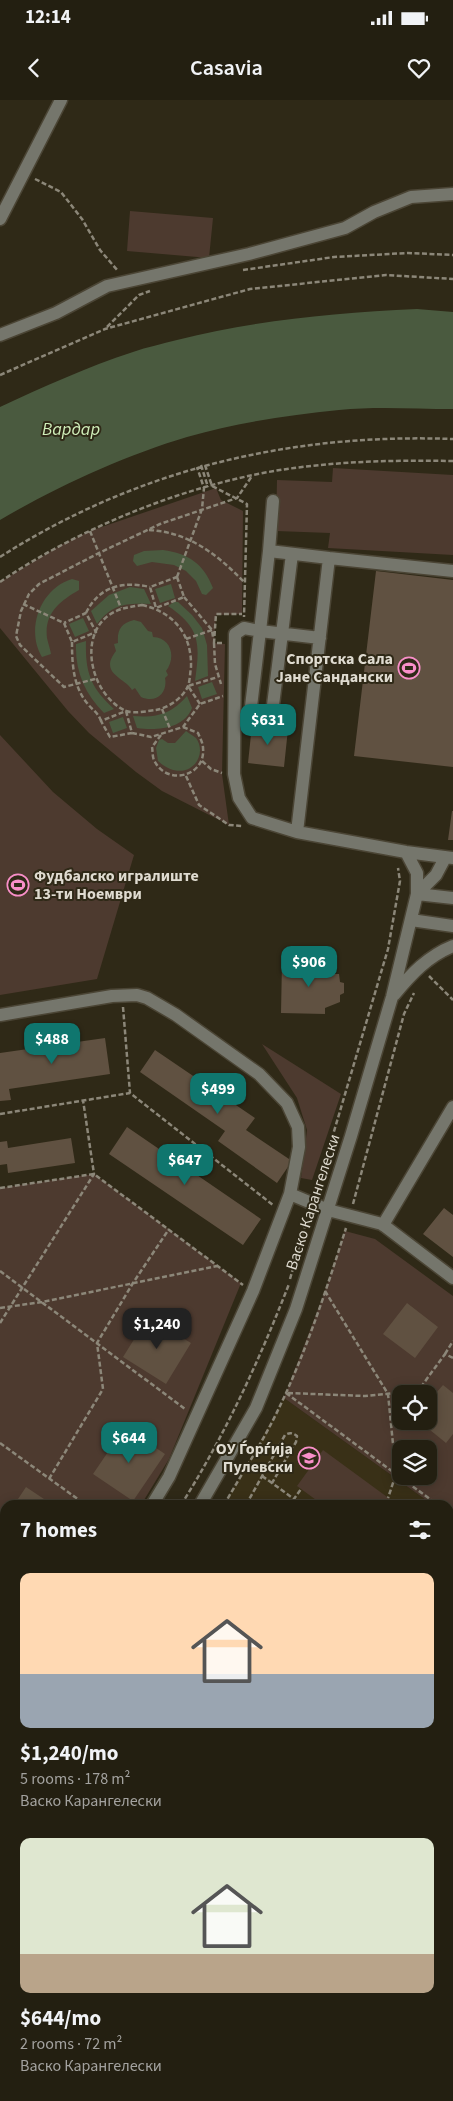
<!DOCTYPE html>
<html lang="en">
<head>
<meta charset="utf-8">
<style>
	:root { --surface:#231f11; --page:#2f2c1f; --text:#f1f3f6; --muted:#a3a29f; --line:#403d31; --accent:#0f766e }
	body { margin:0; font-family:"Source Sans 3",sans-serif; background:var(--page); color:var(--text); height:100vh; display:flex; flex-direction:column; font-size:19px; white-space:nowrap }
	* { box-sizing:border-box; margin:0 }
	p { font-size:16px; color:var(--muted) }
	.icon { flex:none; width:28px; height:28px; fill:none; stroke:currentColor; stroke-width:2; stroke-linecap:round; stroke-linejoin:round }
	.map { position:relative; flex:1; overflow:hidden }
	.sheet { position:absolute; left:0px; top:1400px; width:454px; height:601px; display:flex; flex-direction:column; background:var(--surface); border-radius:15px 15px 0 0; box-shadow:0 2px 12px #0003,0 0 0 1px var(--line) }
	.sheet>* { flex:none }
	.controls { position:absolute; left:392px; top:1285px; display:grid; gap:10px }
	.controls a { display:grid; place-items:center; width:45px; height:45px; border-radius:10px; background:var(--surface); box-shadow:0 2px 12px #0003,0 0 0 1px var(--line); font-size:25px }
	.price { position:absolute; translate:-50% -42px; padding:0 11px; border-radius:10px; background:var(--accent); color:#fff; font-size:16px; line-height:32px; filter:drop-shadow(0 1px 2px #0008) }
	.price::after { content:''; position:absolute; left:50%; top:30px; width:15px; height:11px; margin-left:-8px; background:inherit; clip-path:polygon(0 0,100% 0,50% 100%) }
	.price.selected { background:#222; color:#fff }
	ul { padding:0; list-style:none }
	li { display:grid; align-content:center; gap:10px; height:265px; padding:0 20px }
	li span { display:grid; place-items:center; height:155px; border-radius:10px; color:#555 }
	li>.icon { margin-inline-start:auto }
	span .icon { width:90px; height:90px; fill:#fffc; stroke-width:1 }
	li b { font-size:21px }
	h2 { display:flex; justify-content:space-between; align-items:center; height:60px; padding:0 20px; font-size:21px }
	.status { display:flex; justify-content:space-between; align-items:center; height:35px; padding:0 25px; background:var(--surface); direction:ltr }
	.status svg { height:14px; fill:currentColor }
	header { display:flex; justify-content:space-between; align-items:center; height:65px; padding:0 20px; background:var(--surface); font-size:22px; font-weight:600 }
	.map>svg:first-child { display:block }
	.built { fill:#393017 }
	.green { fill:#4d3a2f; fill-rule:evenodd }
	.water { fill:#4a5a3f }
	.building { fill:#605141 }
	.lines { fill:none; stroke-linecap:round; stroke-linejoin:round }
	.minor-casing { stroke:#4b4535; stroke-width:15 }
	.path { stroke:#8c8779; stroke-width:2.5; stroke-dasharray:5 2.5; stroke-linecap:butt }
	.minor { stroke:#75766c; stroke-width:12 }
	.labels { text-anchor:middle; dominant-baseline:central; stroke-width:4; stroke-linejoin:round; paint-order:stroke }
	.poi-label { font-size:16px; font-weight:bold; fill:#dfdbd0; stroke:#2f2917; text-anchor:end }
	.street-label { font-size:16px; fill:#dfdbd0; stroke:#2f2917 }
	.water-label { font-size:18px; font-style:italic; fill:#d0efba; stroke:#2f2917 }
</style>
</head>
<body>
<div class="status"><b>12:14</b><svg viewBox="0 0 49 12"><path d="M0 12V9h3v3zM5 12V6h3v6zM10 12V3h3v9zM15 12V0h3v12zM26 1h20v11H26zM47 4h2v5h-2z"/></svg></div>
<header><svg class="icon" aria-label="back" viewBox="0 0 24 24"><path d="M15 5l-7 7 7 7"/></svg>Casavia<svg class="icon" aria-label="heart" viewBox="0 0 24 24"><path d="M12 20l-8-8c-3-5 5-10 8-4 3-6 11-1 8 4z"/></svg></header>
<div class="map">
<svg width="453" height="2001" viewBox="0 0 453 2001">
	<rect width="100%" height="100%" fill="#2f2917"/>
	<path class="built" d="M284 1298 433 1405H224Z
		M449 1416 453 1419V1644L449 1650Z
		M449 1658 453 1661V1826L449 1832Z"/>
	<path class="green" d="M130 111 213 118 209 158 127 151Z
		M333 368 453 375V455L328 448 330 433 276 431 277 380 332 382Z
		M216 388 221 400 243 411 242 514 216 515 214 543 225 544 222 674 229 725 162 691 136 672 89 633 68 611 0 528V482L61 445 90 431Z
		M0 635 53 692 97 729 134 755 97 879 0 895Z
		M262 944 341 994 312 1080 301 1078 307 1030 297 998Z
		M94 1074 241 1183 169 1359 141 1405H5V1495L0 1492V1088Z
		M345 1131 375 1139 453 1196V1419L449 1416V1405H433L284 1298 325 1191ZM401 1294H429V1321H401ZM401 1349H429V1376H401Z
		M323 1350 394 1402 392 1405H323L297 1386Z
		M0 1536 5 1539V1637L0 1644Z
		M453 1830V1880L449 1877V1836Z"/>
	<path class="water" d="M417 209 453 212V309C415 309 377 306 339 310 288 315 236 323 187 337 126 355 54 388 0 420V307C43 287 87 267 133 252 147 247 162 244 177 240 258 220 333 213 417 209Z
		M163 450C189 454 203 463 213 488L206 495 202 494 196 481 186 471 174 465 152 462 137 466 133 461 134 455 144 451Z
		M72 479 79 481V490C60 501 44 513 47 538 48 543 50 548 51 554L42 557C25 529 41 488 72 479Z
		M171 484 175 498 160 503 155 489Z
		M130 487 144 489 151 504C127 503 113 503 97 524L91 511 109 495Z
		M174 502H178L192 515 202 528 207 545 208 576 195 581C200 544 201 528 168 506Z
		M83 518 89 531 75 537 69 524Z
		M134 520 141 522 148 531 152 532 153 537C172 538 176 558 166 571L168 575 165 578C168 592 157 604 141 597L135 588 132 590C126 578 98 574 116 551L114 544 118 543C117 530 121 523 134 520Z
		M86 541C85 573 91 588 114 609L104 613C85 594 75 571 76 544Z
		M212 582 217 594 202 599 198 587Z
		M187 596 192 608C184 629 156 631 137 628L133 616C157 618 171 614 187 596Z
		M123 617 127 628 113 633 109 622Z
		M186 631C189 633 193 636 196 638 210 658 185 686 158 661L156 648 159 640 162 639 168 643H175Z"/>
	<path class="building" d="M376 471 453 480V667L354 656Z
		M252 625 288 629 284 667 248 663Z
		M452 711H453V740H448Z
		M282 862 325 863 324 868 331 874H339L340 882 344 883V893L340 895V902L325 908V914L281 913Z
		M105 938 110 974 9 989 11 1000 0 1001V953Z
		M155 950 255 1018 246 1030 292 1061 277 1083 218 1041 225 1031 140 972Z
		M127 1027 261 1119 243 1145 109 1054Z
		M71 1038 75 1063 8 1073 7 1064 0 1065V1042L7 1041 8 1048Z
		M444 1108 453 1115V1157L423 1134Z
		M407 1203 438 1227 415 1258 383 1234Z
		M148 1217 191 1243 166 1284 123 1257Z
		M443 1285 453 1293V1334L446 1343 419 1321H429V1301Z
		M125 1327 165 1354 133 1401 93 1374Z
		M26 1387 53 1405H14Z
		M5 1419V1436L0 1433V1426Z
		M449 1445 453 1448V1476L449 1472Z
		M453 1485V1605L450 1609 449 1608V1490Z
		M453 1705V1762L449 1767V1710Z
		M449 1945 453 1948V1989L449 1987Z
		M323 1996H340L336 2001H329Z"/>
	<g class="lines">
		<g class="minor-casing">
			<path id="minor" d="M0 119 61 0
				M0 235 56 213 107 186 249 154 345 128 374 112 411 97 453 94
				M273 401 269 451 260 531 244 528 235 534 234 674 239 698 252 718 297 732 406 752 453 758
				M269 451 329 458
				M272 613 292 454
				M250 615 260 531 320 538
				M297 732 329 458 453 471
				M417 794 436 775 445 758
				M417 794 453 798
				M411 820 453 826
				M394 895C411 874 428 856 453 846
				M0 915 112 896 137 895 147 898 176 915 259 974 287 1003 298 1027 299 1047 290 1094 253 1191 169 1377 152 1405
				M290 1094 328 1110 382 1124 453 1178
				M383 1125 453 1007
				M200 1405 256 1308 296 1209 351 1036 392 897 417 794V773L406 752
				M0 1503 5 1507
				M0 1735 5 1727
				M0 1909 5 1912
				M0 1959 5 1963
				M47 1996 53 2001
				M117 1996 123 2001
				M254 1996 260 2001"/>
		</g>
		<path class="path" d="M35 79 61 92 82 119 100 150 118 171
			M243 170 334 157 408 153 453 155
			M107 227 139 195 150 191
			M0 275 105 229 250 189 386 175 453 179
			M201 365 208 387
			M205 365 212 386 247 404 244 517
			M149 430C188 432 217 454 244 482
			M90 431 121 508
			M0 457C138 369 290 333 453 339
			M177 477 202 409 204 388 197 367
			M177 477 184 497 156 508 150 487Z
			M0 482C82 426 195 381 294 368 347 361 400 360 453 361
			M184 497 212 530 213 537
			M23 504 64 523 72 542 96 532 86 513 64 523
			M142 505C173 512 192 534 191 567 190 573 190 581 188 586 183 598 168 608 156 610 148 611 133 614 126 611 92 596 77 538 109 515 119 508 130 507 142 505Z
			M86 513C99 486 123 481 150 487
			M186 539 212 530
			M72 542C72 563 73 586 87 603 92 610 98 612 101 621
			M214 543 215 564 221 584
			M222 543H214L216 514H242
			M95 579 64 587 20 545 16 536 21 511 29 494 39 484 99 453 160 424 237 398 252 376
			M200 604 188 586 218 577
			M162 609 171 631
			M126 611 132 633 110 637 101 621Z
			M132 633 151 637 183 627 200 604 223 596
			M161 635 152 647C153 652 152 658 155 662 168 686 206 676 203 648 203 643 200 638 198 633L183 627
			M202 661 211 669 222 673
			M186 676 199 705 229 725 242 726
			M429 876 453 900
			M123 907 130 993
			M0 1014 130 993 273 1105
			M319 1082 388 849 400 781 398 768
			M0 1088 94 1074 243 1185
			M353 1104 404 914 414 893
			M0 1171 185 1309
			M290 1179 306 1123
			M325 1191 388 1294 396 1374 388 1398
			M0 1208 42 1202 217 1166
			M0 1223 94 1074 83 1000
			M445 1254 453 1241
			M286 1293 438 1405
			M288 1293 365 1296 418 1291 445 1254 453 1258
			M0 1343 86 1405
			M262 1376 272 1383
			M49 1379 103 1289 97 1243 133 1183 169 1129
			M181 1405C225 1335 259 1261 289 1184
			M224 1405C242 1373 263 1342 279 1308 306 1252 327 1188 346 1128
			M246 1405 285 1335C290 1332 293 1333 297 1336L296 1342 272 1383 294 1399 301 1389
			M290 1405 294 1399
			M449 1413 453 1416
			M449 1650 453 1645
			M0 1699 5 1691
			M0 1768 5 1760
			M0 1858 5 1862
			M449 1904 453 1907
			M449 1908 453 1903
			M192 1996 198 2001
			M421 1996 428 2001
			M361 2001 365 1996
			M398 2001 401 1996"/>
		<use href="#minor" class="minor"/>
	</g>
	<defs>
		<g id="stadium-ring" transform="scale(1.125)"><circle r="9.5" fill="#2f2917" stroke="#f98fc9" stroke-width="1.5"/><path d="M0-5a6.5 5 0 1 0 0 10a6.5 5 0 1 0 0-10ZM-3.5-1.8h7v3.6h-7Z" fill="#f98fc9"/></g>
		<g id="school-ring" transform="scale(1.125)"><circle r="9.5" fill="#2f2917" stroke="#f98fc9" stroke-width="1.5"/><path d="M0-5L7-2L0 1L-7-2ZM-4 1L0 2.5L4 1V4Q0 6-4 4Z" fill="#f98fc9"/></g>
	</defs>
	<g fill-rule="evenodd">
		<use href="#stadium-ring" x="409" y="568"/>
		<use href="#stadium-ring" x="18" y="785"/>
		<use href="#school-ring" x="309" y="1358"/>
	</g>
	<g class="labels">
		<g class="poi-label">
			<text x="393" y="559">Спортска Сала<tspan x="393" dy="18">Јане Сандански</tspan></text>
			<text x="34" y="776" text-anchor="start">Фудбалско игралиште<tspan x="34" dy="18">13-ти Ноември</tspan></text>
			<text x="293" y="1349">ОУ Ѓорѓија<tspan x="293" dy="18">Пулевски</tspan></text>
		</g>
		<g class="street-label">
			<text transform="translate(313 1102) rotate(-72)">Васко Карангелески</text>
		</g>
		<g class="water-label">
			<text x="71" y="329">Вардар</text>
		</g>
	</g>
</svg>
<div class="controls">
<a><svg class="icon" aria-label="locate" viewBox="0 0 24 24"><circle cx="12" cy="12" r="6"/><path d="M12 2v4M12 18v4M2 12h4M18 12h4"/></svg></a>
<a><svg class="icon" aria-label="layers" viewBox="0 0 24 24"><path d="M12 4l9 5-9 5-9-5zM3 14l9 5 9-5"/></svg></a>
</div>
<b class="price" style="left:268px;top:646px">$631</b>
<b class="price" style="left:309px;top:888px">$906</b>
<b class="price" style="left:52px;top:965px">$488</b>
<b class="price" style="left:218px;top:1015px">$499</b>
<b class="price" style="left:185px;top:1086px">$647</b>
<b class="price selected" style="left:157px;top:1250px">$1,240</b>
<b class="price" style="left:129px;top:1364px">$644</b>
<section class="sheet">
<h2>7 homes<svg class="icon" aria-label="filters" viewBox="0 0 24 24"><path d="M4 7h16M4 17h16"/><circle cx="9" cy="7" r="2"/><circle cx="15" cy="17" r="2"/></svg></h2>
<ul>
<li><span style="background:linear-gradient(#ffd9b3 65%,#9aa5b1 0)"><svg class="icon" aria-label="home" viewBox="0 0 24 24"><path d="M3 11l9-7 9 7M6 9v11h12V9"/></svg></span><div><b>$1,240/mo</b><p>5 rooms · 178 m²</p><p>Васко Карангелески</p></div></li>
<li><span style="background:linear-gradient(#dfe7d0 75%,#b9a48a 0)"><svg class="icon" aria-label="home" viewBox="0 0 24 24"><path d="M3 11l9-7 9 7M6 9v11h12V9"/></svg></span><div><b>$644/mo</b><p>2 rooms · 72 m²</p><p>Васко Карангелески</p></div></li>
</ul>
</section>
</div>
</body>
</html>
